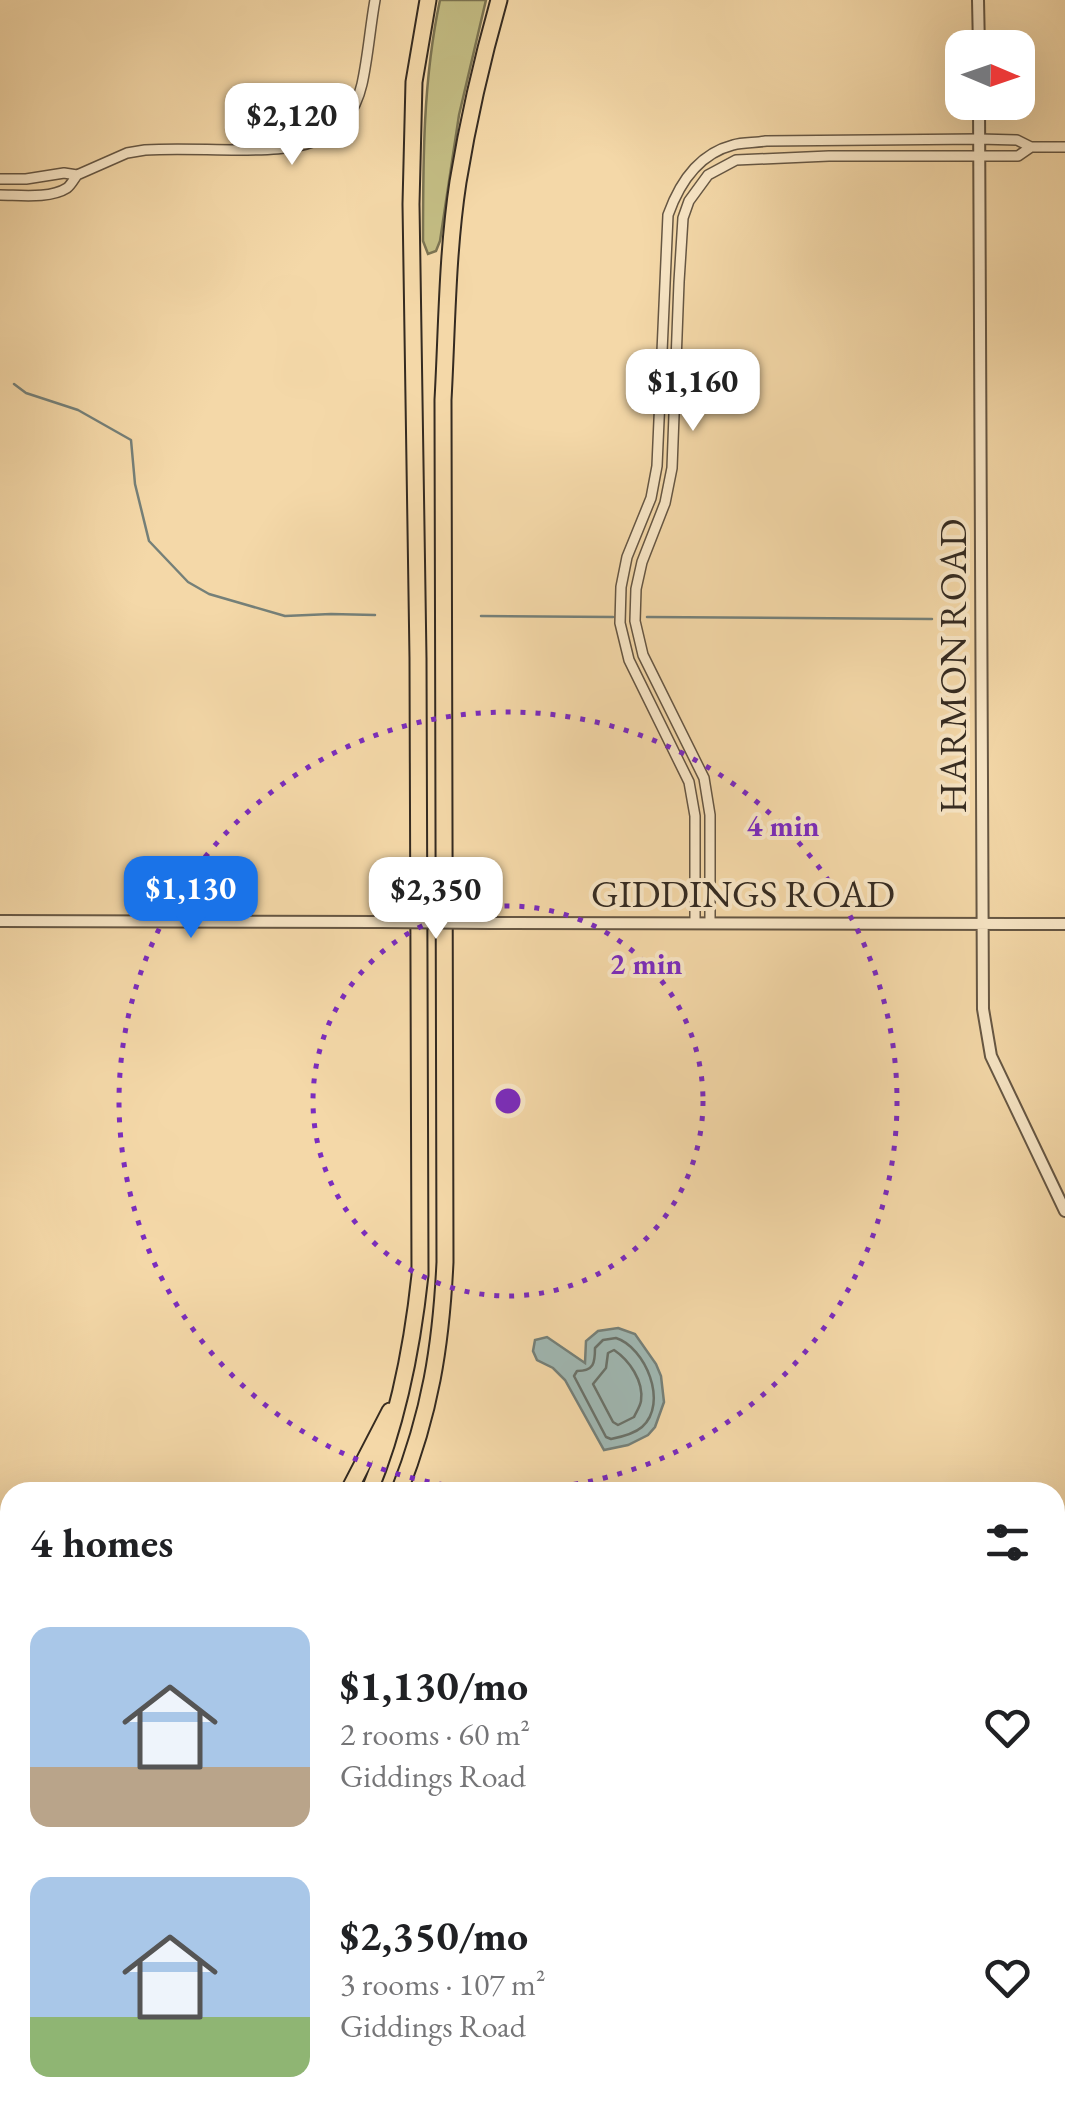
<!DOCTYPE html>
<html lang="en">
<head>
<meta charset="utf-8">
<style>
	:root { --surface:#fff; --page:#f2f2f2; --text:#202124; --muted:#757577; --accent:#1a73e8 }
	body { margin:0; font-family:"EB Garamond",serif; background:var(--page); color:var(--text); height:100vh; display:flex; flex-direction:column; font-size:38px; white-space:nowrap }
	* { box-sizing:border-box; margin:0 }
	p { font-size:32px; color:var(--muted) }
	.icon { flex:none; width:55px; height:55px; fill:none; stroke:currentColor; stroke-width:2; stroke-linecap:round; stroke-linejoin:round }
	.map { position:relative; flex:1; overflow:hidden }
	.details { position:absolute; left:0px; top:1482px; width:1065px; height:642px; display:flex; flex-direction:column; background:var(--surface); border-radius:30px 30px 0 0; box-shadow:0 10px 40px #0002 }
	.details>* { flex:none }
	.needle { width:65px; rotate:92deg }
	.tools { position:absolute; left:945px; top:30px; display:grid; gap:20px }
	.tools a { display:grid; place-items:center; width:90px; height:90px; border-radius:20px; background:var(--surface); box-shadow:0 10px 40px #0002; font-size:50px }
	.price { position:absolute; translate:-50% -85px; padding:0 22px; border-radius:20px; background:#fff; color:#222; font-size:32px; line-height:65px; filter:drop-shadow(0 2px 5px #0008) }
	.price::after { content:''; position:absolute; left:50%; top:60px; width:30px; height:22px; margin-left:-15px; background:inherit; clip-path:polygon(0 0,100% 0,50% 100%) }
	.price.current { background:var(--accent); color:#fff }
	ul { padding:0; list-style:none }
	li { display:flex; align-items:center; gap:30px; height:250px; padding:0 30px }
	li span { display:grid; place-items:center; flex:none; width:280px; height:200px; border-radius:20px; color:#555 }
	li>.icon { margin-inline-start:auto }
	span .icon { width:120px; height:120px; fill:#fffc; stroke-width:1 }
	li b { font-size:42px }
	h2 { display:flex; justify-content:space-between; align-items:center; height:120px; padding:0 30px; font-size:42px }
	.map>svg:first-child { display:block }
	.green { fill:#c3bc83; stroke:#7c7452; stroke-width:2.5 }
	.water { fill:#a0b8b3; stroke:#758079; stroke-width:2.5 }
	.lines { fill:none; stroke-linecap:round; stroke-linejoin:round }
	.shore { stroke:#6a726a; stroke-width:2.5 }
	.stream { stroke:#758079; stroke-width:2.5 }
	.minor-casing { stroke:#655643; stroke-width:12 }
	.tertiary-casing { stroke:#655643; stroke-width:14 }
	.motorway-casing { stroke:#352b21; stroke-width:19 }
	.minor { stroke:#f8e6c6; stroke-width:9 }
	.tertiary { stroke:#f8e6c6; stroke-width:10 }
	.motorway { stroke:#f4d8a8; stroke-width:15 }
	.tertiary-bridge-casing { stroke:#655643; stroke-width:14; stroke-linecap:butt }
	.tertiary-bridge { stroke:#f8e6c6; stroke-width:10 }
	.ring { fill:none; stroke:#7b2cbf; stroke-width:5; stroke-dasharray:5 10 }
	.labels { text-anchor:middle; dominant-baseline:central; stroke-width:8; stroke-linejoin:round; paint-order:stroke }
	.street-label { font-size:38px; fill:#352b21; stroke:#f8e6c6 }
	.centre { fill:#7b2cbf; stroke:#f8e6c6; stroke-width:5 }
	.ring-label { font-size:30px; text-anchor:middle; font-weight:bold; fill:#7b2cbf; stroke:#f8e6c6; stroke-width:8; stroke-linejoin:round; paint-order:stroke }
</style>
</head>
<body>
<div class="map">
<svg width="1065" height="2123" viewBox="0 0 1065 2123">
	<rect width="100%" height="100%" fill="#f4d8a8"/>
	<filter id="stains"><feTurbulence type="fractalNoise" baseFrequency=".002" numOctaves="4"/><feColorMatrix values="0 0 0 0 .2 0 0 0 0 .09 0 0 0 0 .02 0 0 0 .5 -.17"/></filter>
	<radialGradient id="worn" r=".72"><stop offset=".6" stop-color="#630" stop-opacity="0"/><stop offset="1" stop-color="#630" stop-opacity=".3"/></radialGradient>
	<path class="green" d="M440 0H486L459 115 440 241 436 251 428 254 423 241C423 160 423 80 440 0Z
		M0 1684 10 1687V1843L0 1849Z"/>
	<path class="water" d="M618 1328 635 1334 656 1364 661 1376 664 1402 655 1427 648 1435 628 1445 604 1450 565 1380 553 1368 537 1360 533 1351 535 1340 547 1337 585 1363 586 1341 598 1331Z"/>
	<g class="lines">
		<path class="shore" d="M616 1338C645 1347 669 1403 642 1427 634 1434 621 1437 611 1439L606 1437 574 1376 577 1371C594 1371 595 1363 595 1348L603 1340Z
			M614 1350C629 1360 644 1381 641 1401 640 1407 636 1412 634 1417L618 1425 613 1422 593 1384 606 1368 608 1353Z"/>
		<path class="stream" d="M14 384 26 393 78 410 131 440 135 484 149 541 188 582 209 594 285 616 331 614 375 615
			M481 616 613 617
			M647 617 932 619
			M0 1961 10 1950
			M479 2115 493 2119 541 2120
			M554 2121 566 2122 586 2115"/>
		<g class="minor-casing">
			<path id="minor" d="M0 179H26L64 173 77 175 127 153 145 150C176 148 207 150 238 150 292 150 347 149 362 84 368 57 370 28 375 0
				M0 195C19 195 50 199 67 188 71 185 74 179 77 175
				M695 923V816L689 782 629 660 620 623 621 587 627 557 651 498 657 466 668 215C679 184 698 154 733 145 743 142 755 143 766 141L979 139 1017 140 1031 147H1065
				M710 923V815L704 778 643 655 635 621 636 589 642 562 665 503 672 468 679 282 683 218 689 201 708 175 736 160 829 156H1018L1031 147"/>
		</g>
		<g class="tertiary-casing">
			<path id="tertiary" d="M978 0 979 48
				M979 102 983 1009 991 1056 1065 1211
				M0 921 381 922
				M491 923 1065 924
				M1055 1655 1065 1632
				M987 2115V2123"/>
		</g>
		<g class="motorway-casing">
			<path id="motorway" d="M348 1492 390 1411
				M369 1492C398 1422 412 1350 420 1275L418 658 411 204 414 82 428 0
				M399 1492C430 1413 441 1347 445 1262L443 400C447 328 447 254 458 182 468 121 482 60 499 0
				M0 1655H10
				M0 1677 10 1679
				M0 1858 10 1852
				M0 1873 10 1866
				M0 1903 10 1897
				M0 1926 10 1917"/>
		</g>
		<use href="#minor" class="minor"/>
		<use href="#tertiary" class="tertiary"/>
		<use href="#motorway" class="motorway"/>
		<g class="tertiary-bridge-casing">
			<path id="tertiary-bridge" d="M381 922 491 923"/>
		</g>
		<use href="#tertiary-bridge" class="tertiary-bridge"/>
	</g>
	<g class="ring">
		<circle cx="508" cy="1101" r="195"/>
		<circle cx="508" cy="1101" r="389"/>
	</g>
	<g class="labels">
		<g class="street-label">
			<text transform="translate(952 666) rotate(-90)">HARMON ROAD</text>
			<text x="743" y="893">GIDDINGS ROAD</text>
		</g>
	</g>
	<circle cx="508" cy="1101" r="15" class="centre"/>
	<g class="ring-label">
		<text x="783" y="836">4 min</text>
		<text x="646" y="974">2 min</text>
	</g>
	<rect width="100%" height="100%" filter="url(#stains)"/>
	<rect width="100%" height="100%" fill="url(#worn)"/>
</svg>
<div class="tools">
<a><svg class="needle" viewBox="-14 -14 28 28"><path d="M0-13l5 13h-10z" fill="#e53935"/><path d="M0 13l5-13h-10z" fill="#757577"/></svg></a>
</div>
<b class="price" style="left:292px;top:168px">$2,120</b>
<b class="price" style="left:693px;top:434px">$1,160</b>
<b class="price current" style="left:191px;top:941px">$1,130</b>
<b class="price" style="left:436px;top:942px">$2,350</b>
<section class="details">
<h2>4 homes<svg class="icon" aria-label="filters" viewBox="0 0 24 24"><path d="M4 7h16M4 17h16"/><circle cx="9" cy="7" r="2"/><circle cx="15" cy="17" r="2"/></svg></h2>
<ul>
<li><span style="background:linear-gradient(#a9c7e8 70%,#b9a48a 0)"><svg class="icon" aria-label="home" viewBox="0 0 24 24"><path d="M3 11l9-7 9 7M6 9v11h12V9"/></svg></span><div><b>$1,130/mo</b><p>2 rooms · 60 m²</p><p>Giddings Road</p></div><svg class="icon" aria-label="heart" viewBox="0 0 24 24"><path d="M12 20l-8-8c-3-5 5-10 8-4 3-6 11-1 8 4z"/></svg></li>
<li><span style="background:linear-gradient(#a9c7e8 70%,#8fb573 0)"><svg class="icon" aria-label="home" viewBox="0 0 24 24"><path d="M3 11l9-7 9 7M6 9v11h12V9"/></svg></span><div><b>$2,350/mo</b><p>3 rooms · 107 m²</p><p>Giddings Road</p></div><svg class="icon" aria-label="heart" viewBox="0 0 24 24"><path d="M12 20l-8-8c-3-5 5-10 8-4 3-6 11-1 8 4z"/></svg></li>
</ul>
</section>
</div>
</body>
</html>
